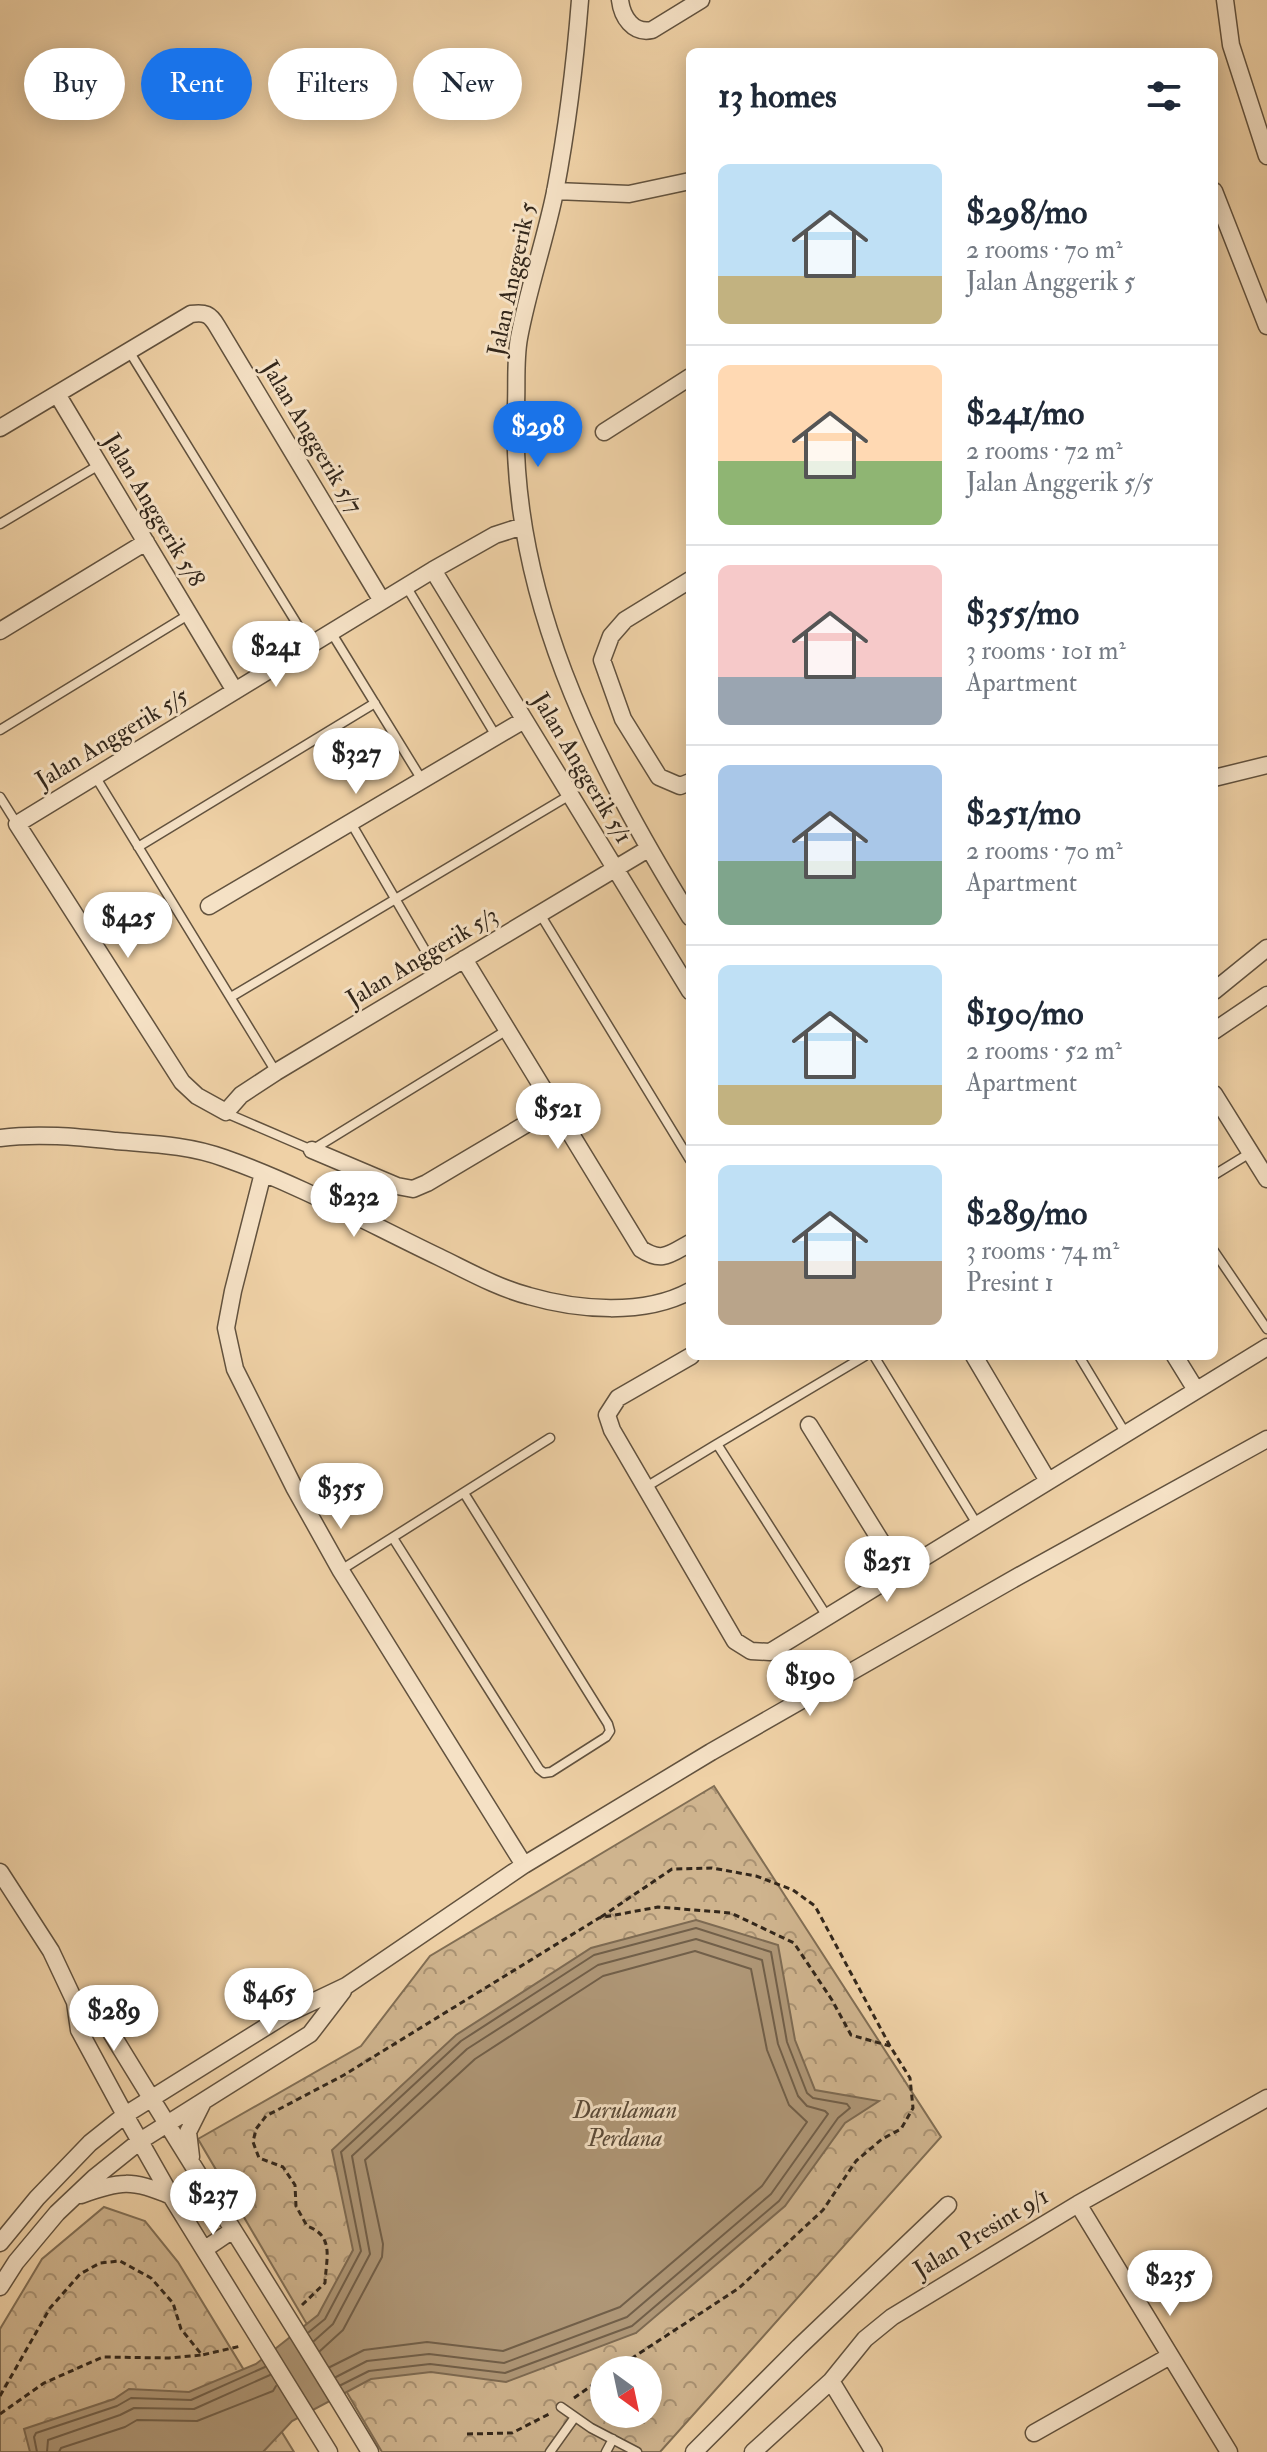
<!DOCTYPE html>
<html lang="en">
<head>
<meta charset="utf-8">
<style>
	:root { --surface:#fff; --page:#f6f6f7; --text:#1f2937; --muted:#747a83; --line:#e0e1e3; --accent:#1a73e8 }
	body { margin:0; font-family:"IM FELL Double Pica",serif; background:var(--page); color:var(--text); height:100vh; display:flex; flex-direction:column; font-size:30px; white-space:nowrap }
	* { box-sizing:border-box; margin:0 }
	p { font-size:26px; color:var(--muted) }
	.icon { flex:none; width:44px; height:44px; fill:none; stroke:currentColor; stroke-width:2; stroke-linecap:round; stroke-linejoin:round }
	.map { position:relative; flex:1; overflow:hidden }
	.panel { position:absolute; left:686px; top:48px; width:532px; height:1312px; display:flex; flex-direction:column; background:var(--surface); border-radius:12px; box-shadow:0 4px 20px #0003 }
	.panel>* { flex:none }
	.top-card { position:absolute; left:24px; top:48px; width:542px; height:72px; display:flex; gap:16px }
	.needle { width:52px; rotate:147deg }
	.tools { position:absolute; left:590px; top:2356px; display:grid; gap:16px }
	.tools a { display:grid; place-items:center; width:72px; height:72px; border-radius:50%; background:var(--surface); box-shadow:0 4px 20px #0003; font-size:40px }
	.price { position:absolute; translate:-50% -68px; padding:0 18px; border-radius:28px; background:#fff; color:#222; font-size:26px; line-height:52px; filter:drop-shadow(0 2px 4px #0008) }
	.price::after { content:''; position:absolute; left:50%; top:48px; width:24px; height:18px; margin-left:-12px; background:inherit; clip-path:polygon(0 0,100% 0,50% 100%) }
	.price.on { background:var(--accent); color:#fff }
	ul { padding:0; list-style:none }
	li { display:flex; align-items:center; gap:24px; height:200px; padding:0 32px }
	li+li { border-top:2px solid var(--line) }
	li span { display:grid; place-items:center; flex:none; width:224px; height:160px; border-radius:12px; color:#555 }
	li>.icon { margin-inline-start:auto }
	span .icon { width:96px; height:96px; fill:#fffc; stroke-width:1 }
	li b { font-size:34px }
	h2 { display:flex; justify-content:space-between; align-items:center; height:96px; padding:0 32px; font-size:34px }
	.pill { padding:0 28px; border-radius:36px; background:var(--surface); box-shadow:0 4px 20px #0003; font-size:28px; line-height:72px }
	.pill.on { background:var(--accent); color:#fff }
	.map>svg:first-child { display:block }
	.park { fill:url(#park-crowns); stroke:#816e54; stroke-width:2; fill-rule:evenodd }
	.water { fill:#af9777; stroke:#7d6a52; stroke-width:2 }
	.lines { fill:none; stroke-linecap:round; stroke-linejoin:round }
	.shore { stroke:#715f49; stroke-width:2 }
	.service-casing { stroke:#62523e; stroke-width:11 }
	.minor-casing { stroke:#62523e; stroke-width:19 }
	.path { stroke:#33271b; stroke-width:3; stroke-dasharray:6 4; stroke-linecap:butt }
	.service { stroke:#f5e1c5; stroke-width:8 }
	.minor { stroke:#f5e1c5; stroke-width:16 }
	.labels { text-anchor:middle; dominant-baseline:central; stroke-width:6; stroke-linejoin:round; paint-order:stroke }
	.street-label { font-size:24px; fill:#33271b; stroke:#f5e1c5 }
	.park-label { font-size:24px; font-style:italic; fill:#5a4a38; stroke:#f5e1c5 }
</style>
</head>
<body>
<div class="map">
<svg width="1267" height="2452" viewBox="0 0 1267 2452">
	<defs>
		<pattern id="park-crowns" width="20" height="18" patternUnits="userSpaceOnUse" patternTransform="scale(2)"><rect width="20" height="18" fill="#cfb48e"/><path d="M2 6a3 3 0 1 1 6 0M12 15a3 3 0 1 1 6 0" fill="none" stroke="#a99273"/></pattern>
	</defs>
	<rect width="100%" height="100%" fill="#efd1a6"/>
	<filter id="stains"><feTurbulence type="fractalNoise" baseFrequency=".0025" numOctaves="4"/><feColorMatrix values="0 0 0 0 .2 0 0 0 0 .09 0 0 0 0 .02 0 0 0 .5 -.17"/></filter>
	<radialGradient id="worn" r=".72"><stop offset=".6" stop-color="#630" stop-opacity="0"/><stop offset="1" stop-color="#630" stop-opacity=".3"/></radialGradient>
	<path class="park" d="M714 1786 941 2137 660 2452H382L198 2139 361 2046 430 1956ZM604 2370H648V2414H604Z
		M104 2207 145 2221 178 2262 294 2452H0V2329L42 2259Z"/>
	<path class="water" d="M696 1920 778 1945 795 2040 815 2090 879 2101 845 2123 785 2206 636 2333 506 2382 431 2372 371 2379 292 2421 263 2452H30L24 2429 114 2399 129 2389 189 2392 256 2364 318 2315 353 2250 332 2150 456 2035 591 1948Z"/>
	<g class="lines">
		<path class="shore" d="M309 2332 325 2319 361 2251 341 2152 461 2041 594 1955 696 1928 771 1952 787 2042 807 2093 813 2098 847 2104 850 2108 838 2118 779 2201 632 2326 505 2373 430 2364 369 2371 341 2385
			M314 2341 333 2324 370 2254 352 2156 467 2049 598 1965 696 1939 762 1960 778 2044 798 2096 807 2106 825 2111 828 2114 771 2194 627 2317 504 2363 429 2354 367 2361 336 2377
			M320 2351 343 2330 382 2257 383 2244 365 2160 475 2059 603 1976 695 1951 751 1969 767 2050 789 2105 807 2122 762 2186 620 2307 503 2351 427 2342 364 2350 330 2367
			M37 2452 34 2437 36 2433 117 2406 131 2398 191 2400 265 2367
			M47 2452 48 2440 120 2415 134 2408 194 2409 270 2375
			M59 2452 61 2448 125 2427 137 2420 197 2421 273 2391 276 2386"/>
		<g class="service-casing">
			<path id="service" d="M129 351 310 645
				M0 524 99 465
				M406 586 496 736
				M331 632 422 780
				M0 730 188 615
				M95 776 276 1072
				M0 797 17 824
				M351 823 439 974
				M138 847 375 703
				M540 914 690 1160
				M231 997 570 795
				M226 1113 312 1150 507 1030
				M1214 1175 1250 1153
				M1214 1251 1267 1329
				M874 1356 977 1524
				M1079 1356 1126 1434
				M646 1487 717 1444
				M393 1538 539 1769 544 1773 551 1772 606 1737 610 1731 608 1724 464 1493
				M341 1570 550 1438
				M828 1618 717 1444 865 1356
				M561 2407 591 2428 637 2452
				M550 2452 575 2417
				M606 2452 613 2439"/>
		</g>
		<g class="minor-casing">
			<path id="minor" d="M580 0C575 64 567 129 555 192 545 241 528 289 519 338 515 360 517 383 516 405 508 592 594 761 690 917
				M620 0C622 17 633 34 652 30L701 0
				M1225 0 1231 45 1267 156
				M555 191 629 194 690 181
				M1214 191 1267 326
				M57 394 235 691
				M0 428 191 314C205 312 210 314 217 326L382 601
				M604 432 690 377
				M523 526 495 535 433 570 17 824 182 1082 197 1096 226 1112 241 1095 276 1072 648 849
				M433 570 690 991
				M690 580 625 620 611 636 602 660 623 719 659 777 680 786 690 782
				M0 631 146 542
				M1214 778 1267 765
				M209 906 524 720
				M464 959 641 1249C662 1263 670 1254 690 1243
				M1214 991 1267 948
				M1214 1031 1267 995
				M1214 1094 1267 1179
				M0 1138C39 1133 77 1137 116 1141 152 1144 189 1145 224 1158 298 1184 368 1223 439 1257 468 1271 498 1288 529 1296 577 1310 644 1316 690 1291
				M312 1150 397 1186 413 1189 427 1183 555 1107
				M263 1173 233 1291 226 1328 235 1369 294 1487 341 1571 524 1865
				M691 1356 618 1398 607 1415 612 1430 735 1641 751 1651 770 1652 1267 1347
				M974 1356 1048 1481
				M1175 1356 1196 1390
				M809 1425 900 1572
				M0 1872 51 1951 75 2002 79 2030 125 2115 171 2196 329 2452
				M75 2002 101 2016C189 2162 282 2305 370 2452
				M191 2157 188 2132 202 2104
				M81 2195C120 2181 132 2179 171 2196
				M1078 2204 1229 2452
				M0 2243 37 2198 90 2143 125 2115 285 2015 346 1986 524 1865 711 1752 1017 1577 1267 1439
				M205 2249 233 2230
				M0 2287 16 2262 57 2213 94 2178 140 2141 310 2034 343 1991
				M831 2381 874 2452
				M1034 2433 1170 2356
				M694 2452 799 2347 948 2205
				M753 2452 831 2381 865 2339 892 2317 1078 2204 1267 2098"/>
		</g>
		<path class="path" d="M601 1917 672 1869 712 1868 756 1876 793 1890 815 1906 890 2046
			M302 2305 325 2283C326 2259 335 2236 307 2226L296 2206 295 2185 283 2167 259 2158 253 2142 256 2129 266 2116 344 2075 599 1918 658 1907 731 1913 794 1943 832 2000 851 2035 890 2046 910 2078 913 2108 901 2129 882 2139 856 2161 823 2210 739 2288 614 2370
			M0 2396 50 2308 80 2274 100 2263 120 2261 151 2278 173 2303 181 2329 202 2355 241 2346
			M574 2398 604 2377
			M0 2414 44 2383 103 2357 169 2358 202 2355
			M467 2434 512 2433 551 2413"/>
		<use href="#service" class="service"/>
		<use href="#minor" class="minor"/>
	</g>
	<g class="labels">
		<g class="street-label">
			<text transform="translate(512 279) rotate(-78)">Jalan Anggerik 5</text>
			<text transform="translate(312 437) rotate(59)">Jalan Anggerik 5/7</text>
			<text transform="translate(154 510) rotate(59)">Jalan Anggerik 5/8</text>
			<text transform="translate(112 738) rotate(-31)">Jalan Anggerik 5/5</text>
			<text transform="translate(582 768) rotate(59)">Jalan Anggerik 5/1</text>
			<text transform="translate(422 957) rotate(-31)">Jalan Anggerik 5/3</text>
			<text transform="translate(981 2233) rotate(-31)">Jalan Presint 9/1</text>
		</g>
		<g class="park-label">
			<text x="625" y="2110">Darulaman<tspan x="625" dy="28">Perdana</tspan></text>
		</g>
	</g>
	<rect width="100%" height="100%" filter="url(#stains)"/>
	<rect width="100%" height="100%" fill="url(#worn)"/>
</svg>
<div class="tools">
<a><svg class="needle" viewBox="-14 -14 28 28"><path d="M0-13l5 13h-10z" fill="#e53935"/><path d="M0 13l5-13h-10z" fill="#747a83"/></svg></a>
</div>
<b class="price on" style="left:538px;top:469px">$298</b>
<b class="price" style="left:276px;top:689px">$241</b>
<b class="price" style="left:356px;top:796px">$327</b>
<b class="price" style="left:128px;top:960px">$425</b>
<b class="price" style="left:558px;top:1151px">$521</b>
<b class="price" style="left:354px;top:1239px">$232</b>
<b class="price" style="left:341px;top:1531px">$355</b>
<b class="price" style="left:887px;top:1604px">$251</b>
<b class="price" style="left:810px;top:1718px">$190</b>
<b class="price" style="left:269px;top:2036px">$465</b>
<b class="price" style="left:114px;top:2053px">$289</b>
<b class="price" style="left:213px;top:2237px">$237</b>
<b class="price" style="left:1170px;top:2318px">$235</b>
<div class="top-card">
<a class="pill">Buy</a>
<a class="pill on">Rent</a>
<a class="pill">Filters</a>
<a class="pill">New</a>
</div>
<section class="panel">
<h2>13 homes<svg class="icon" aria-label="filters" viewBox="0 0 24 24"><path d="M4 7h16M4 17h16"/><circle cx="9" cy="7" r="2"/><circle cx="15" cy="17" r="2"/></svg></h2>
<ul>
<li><span style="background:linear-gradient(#bfe0f5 70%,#c2b280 0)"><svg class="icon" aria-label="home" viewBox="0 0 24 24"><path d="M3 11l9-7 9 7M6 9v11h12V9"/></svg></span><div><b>$298/mo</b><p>2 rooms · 70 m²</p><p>Jalan Anggerik 5</p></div></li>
<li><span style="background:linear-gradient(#ffd9b3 60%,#8fb573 0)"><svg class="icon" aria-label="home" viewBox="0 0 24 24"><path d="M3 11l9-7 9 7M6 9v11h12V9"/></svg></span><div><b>$241/mo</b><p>2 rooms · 72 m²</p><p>Jalan Anggerik 5/5</p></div></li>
<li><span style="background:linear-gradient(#f6c9c9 70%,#9aa5b1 0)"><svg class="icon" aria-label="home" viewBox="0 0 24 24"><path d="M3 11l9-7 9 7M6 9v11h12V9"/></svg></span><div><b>$355/mo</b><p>3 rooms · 101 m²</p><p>Apartment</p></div></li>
<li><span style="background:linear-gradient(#a9c7e8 60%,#7fa58c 0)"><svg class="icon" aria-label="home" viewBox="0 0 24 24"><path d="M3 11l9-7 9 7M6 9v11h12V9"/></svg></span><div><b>$251/mo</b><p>2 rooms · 70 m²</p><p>Apartment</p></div></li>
<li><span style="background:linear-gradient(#bfe0f5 75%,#c2b280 0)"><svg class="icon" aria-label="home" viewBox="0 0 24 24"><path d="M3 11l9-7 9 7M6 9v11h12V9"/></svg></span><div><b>$190/mo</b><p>2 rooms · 52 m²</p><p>Apartment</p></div></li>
<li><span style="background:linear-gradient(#bfe0f5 60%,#b9a48a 0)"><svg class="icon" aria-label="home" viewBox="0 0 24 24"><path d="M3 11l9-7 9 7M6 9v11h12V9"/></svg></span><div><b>$289/mo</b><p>3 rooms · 74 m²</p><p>Presint 1</p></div></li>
</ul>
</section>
</div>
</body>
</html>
